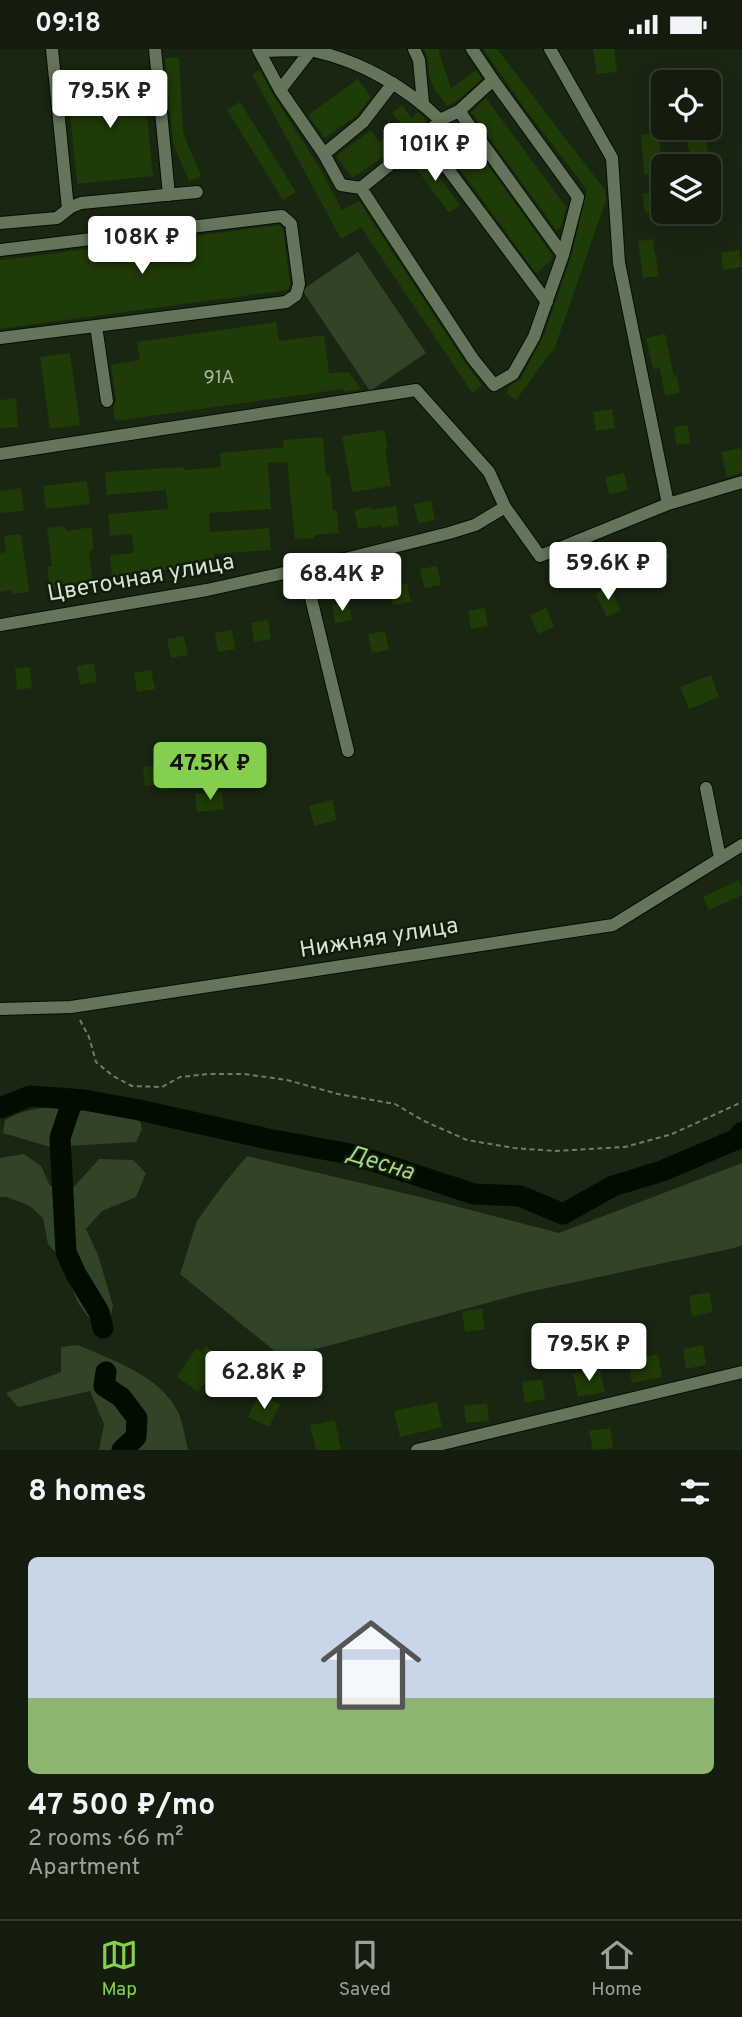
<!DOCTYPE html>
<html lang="en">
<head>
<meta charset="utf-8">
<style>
	:root { --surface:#131c0d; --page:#20291b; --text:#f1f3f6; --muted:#9da19d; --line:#323a2e; --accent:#84cf4d }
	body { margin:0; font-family:Overpass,sans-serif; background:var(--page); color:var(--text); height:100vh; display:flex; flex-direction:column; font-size:26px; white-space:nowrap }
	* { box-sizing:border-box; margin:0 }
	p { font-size:23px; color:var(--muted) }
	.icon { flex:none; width:38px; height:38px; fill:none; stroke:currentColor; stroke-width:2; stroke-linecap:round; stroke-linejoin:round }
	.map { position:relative; height:1401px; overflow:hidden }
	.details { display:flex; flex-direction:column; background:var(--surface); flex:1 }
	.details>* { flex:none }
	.fabs { position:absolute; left:651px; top:21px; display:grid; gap:14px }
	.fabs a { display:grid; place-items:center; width:70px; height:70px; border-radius:10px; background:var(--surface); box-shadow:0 7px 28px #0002,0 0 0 2px var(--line); font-size:35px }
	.price { position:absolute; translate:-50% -60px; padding:0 16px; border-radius:7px; background:#fff; color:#222; font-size:23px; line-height:46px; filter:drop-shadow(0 2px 4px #0008) }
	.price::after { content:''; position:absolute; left:50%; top:42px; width:21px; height:16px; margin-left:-10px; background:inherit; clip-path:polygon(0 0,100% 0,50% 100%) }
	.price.active { background:var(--accent); color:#111 }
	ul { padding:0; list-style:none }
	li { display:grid; align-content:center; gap:14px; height:371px; padding:0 28px }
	li span { display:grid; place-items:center; height:217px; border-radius:10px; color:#555 }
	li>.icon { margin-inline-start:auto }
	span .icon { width:126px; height:126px; fill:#fffc; stroke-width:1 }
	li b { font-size:30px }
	h2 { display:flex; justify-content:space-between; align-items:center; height:84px; padding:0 28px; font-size:30px }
	.status { display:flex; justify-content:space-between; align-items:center; height:49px; padding:0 35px; background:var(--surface); direction:ltr }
	.status svg { height:19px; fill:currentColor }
	.tabs { display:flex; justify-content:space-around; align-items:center; height:98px; border-top:2px solid var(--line); background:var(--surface); font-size:19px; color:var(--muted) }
	.tabs a { display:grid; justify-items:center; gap:4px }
	.tabs .active { color:var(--accent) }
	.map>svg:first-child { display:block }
	.green { fill:#324427 }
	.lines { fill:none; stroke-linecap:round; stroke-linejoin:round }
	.river { stroke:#020c00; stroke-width:21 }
	.building { fill:#1f3b07 }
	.minor-casing { stroke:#040f00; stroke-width:14 }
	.path { stroke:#707c6a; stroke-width:2; stroke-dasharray:5 3.5; stroke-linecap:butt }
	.minor { stroke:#65755c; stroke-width:12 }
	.labels { text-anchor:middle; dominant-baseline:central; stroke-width:5; stroke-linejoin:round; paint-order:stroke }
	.number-label { font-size:19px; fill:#aab8a0 }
	.street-label { font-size:23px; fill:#d8e1d3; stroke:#101d08 }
	.water-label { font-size:24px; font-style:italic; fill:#a5d488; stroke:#101d08 }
</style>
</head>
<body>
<div class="status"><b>09:18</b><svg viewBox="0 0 49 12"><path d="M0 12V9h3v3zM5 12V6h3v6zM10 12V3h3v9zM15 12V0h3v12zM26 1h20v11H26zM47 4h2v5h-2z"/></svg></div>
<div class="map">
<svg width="742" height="1401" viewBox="0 0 742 1401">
	<rect width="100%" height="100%" fill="#192611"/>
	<path class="green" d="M358 203 426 304 370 342 302 241Z
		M87 1058 139 1067 142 1080 136 1093 50 1098 3 1084 5 1071C29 1056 59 1058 87 1058Z
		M24 1105 41 1117 50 1137 73 1139 99 1110 133 1111 146 1124 136 1148 102 1162 86 1180 98 1206 113 1257 108 1278 91 1272 78 1254 61 1210 48 1195 43 1169 30 1157 7 1148H0V1109Z
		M247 1107 416 1147 559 1184 742 1114V1196L734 1199 524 1244 283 1309 180 1225 197 1172 223 1136Z
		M78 1296C112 1311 161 1327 178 1363 183 1374 185 1389 188 1401H99L104 1375 90 1342 18 1358 6 1344 61 1323V1298Z"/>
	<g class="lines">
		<path class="river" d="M73 1050 60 1089 66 1203 76 1225 99 1263 103 1279
			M0 1059 30 1047 84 1051 139 1061 268 1090 355 1106 474 1145 520 1147 563 1165 613 1137 662 1122 737 1090 742 1083
			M106 1323 104 1337 121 1348 137 1369 136 1388 122 1401"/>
	</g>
	<path class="building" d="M424 0H438L451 39 476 21 482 30 458 51 447 57 433 38 429 25 428 10Z
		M483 0H497L605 141 606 151 555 298 516 351 506 344 510 337 521 329 544 286 571 208 587 141 526 61Z
		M593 0H614L617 23 597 25Z
		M179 8 183 84 201 127 189 132 173 94 165 9Z
		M260 21 273 46 320 119 342 161 359 152 466 315 482 336 472 344 361 178 341 190 252 25Z
		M143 28 153 127 77 135 67 35Z
		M358 30 371 48 357 66 325 89 308 66Z
		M486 49 566 158 562 177 556 181 471 63Z
		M240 53 296 143 283 151 227 61Z
		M402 56 412 69 418 63 427 72 399 97 352 129 336 107 371 81 379 93 401 75 392 64Z
		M460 78 553 207 551 212 536 224 439 92Z
		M659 84 662 125 644 126 641 86Z
		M705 89 711 117H693L687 93Z
		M421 104 460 156 449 164 411 112Z
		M659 143 662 162 645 164 642 145Z
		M279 176 283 179 290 235 288 241 0 280V211Z
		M653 190 659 227 643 229 638 192Z
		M739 201 742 218 723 221 721 204Z
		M276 273 279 292 324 286 329 324 349 323 361 340 344 343V340L115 372 113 358 116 351 111 316 140 311 137 293Z
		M665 285 674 328 677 327 680 344 665 347 660 319 653 320 646 289Z
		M70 304 80 376 50 380 40 308Z
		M16 349 18 378 0 379V351Z
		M612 360 615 379 596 382 593 363Z
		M688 376 690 394 676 396 674 378Z
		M384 381 388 400H385L391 437 352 443 342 387Z
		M323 388 326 426H330L333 462 337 461 339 484 314 486V489L295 490 287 413 268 414 271 460 209 464 210 483 269 479 271 501 214 505V517L131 524V527L112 528 110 506 134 504 132 485 110 487 108 465 168 460 166 441 107 446 105 423 184 418V421L221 418 220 404 284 398 283 391Z
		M741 399 742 424 727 428 721 403Z
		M624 424 628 441 609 445 605 428Z
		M87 432 90 455 46 460 43 437Z
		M21 439 24 462 0 464V442Z
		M431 452 435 471 418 474 414 455Z
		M396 457 399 476 382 479 381 476 358 480 354 461 371 458 372 461Z
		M65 477 66 482 92 478 93 501 89 502 93 536 50 541 47 518 52 517 47 479Z
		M21 485 29 543 12 545V541L0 543V504L6 503 4 487Z
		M661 490 670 508 656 515 647 497Z
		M633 508 643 532 631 536 621 513Z
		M437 517 441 536 424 539 420 520Z
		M407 534 411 553 393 556 390 537Z
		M609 538 621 561 607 568 595 545Z
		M349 553 352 571 335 574 332 556Z
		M485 559 488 577 471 580 468 562Z
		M546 559 554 578 538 585 530 566Z
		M268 571 271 590 254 593 251 574Z
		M232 581 235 600 218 603 215 584Z
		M385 582 389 601 372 604 368 585Z
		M184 587 188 606 171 609 167 590Z
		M94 614 97 633 80 636 77 617Z
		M30 618 32 639 17 641 15 619Z
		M151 621 155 640 137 643 134 624Z
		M711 626 719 648 689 660 680 638Z
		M172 714 176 740 160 742V737L156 738V736L145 737 143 718Z
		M222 742 224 760 197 763 195 745Z
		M332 751 337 771 314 777 309 757Z
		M739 831 742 837V846L709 861 703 848Z
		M709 1243 713 1263 692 1267 689 1247Z
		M482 1259 485 1280 465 1283 462 1263Z
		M703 1296 706 1316 686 1320 683 1300Z
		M206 1297 222 1309 198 1343 177 1328 196 1299 202 1303Z
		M658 1305 662 1328 632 1334 628 1311Z
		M600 1320 605 1343 578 1348 573 1325Z
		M542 1330 545 1350 525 1354 522 1333Z
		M259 1345 280 1355 269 1378 248 1368Z
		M437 1353 442 1378 400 1388 394 1362Z
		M487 1354 489 1372 466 1374 464 1357Z
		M335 1371 341 1401H316L310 1376Z
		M610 1379 613 1399 593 1401 589 1382Z"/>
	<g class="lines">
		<g class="minor-casing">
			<path id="minor" d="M52 0 68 160
				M155 0 169 146
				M258 0 280 41 324 105 341 136 361 139 473 310 494 336 513 325 534 288 563 206 578 148 493 31 472 0
				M414 0 419 11 423 54
				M550 0 612 109 619 214 668 455
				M260 2C277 2 297 0 314 2 360 12 406 38 440 71
				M280 41 311 1
				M459 62 563 206
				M424 88 547 253
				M324 105 363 73 393 34
				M361 139 424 88 440 71 459 62 493 31
				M0 174 57 169 71 158 81 154 197 143
				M0 201 282 167 291 175 299 235 296 246 286 253 0 289
				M96 277 107 352
				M0 405 416 341 489 423 505 458
				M304 520 348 702
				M0 576 207 541 325 515 449 484 475 476 505 458 540 507 668 455 742 433
				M706 739 720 809
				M0 960 71 958 613 876 742 796
				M417 1401 742 1323"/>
		</g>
		<path class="path" d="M80 971 89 988 96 1013 113 1027 132 1037 162 1038 180 1028 208 1025H244L287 1031 338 1045 395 1055 424 1072 467 1091 514 1099 555 1102 625 1098 672 1085 742 1053"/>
		<use href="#minor" class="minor"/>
	</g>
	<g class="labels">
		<g class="number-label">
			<text x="219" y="329">91А</text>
		</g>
		<g class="street-label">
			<text transform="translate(141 530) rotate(-10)">Цветочная улица</text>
			<text transform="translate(379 890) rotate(-9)">Нижняя улица</text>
		</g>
		<g class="water-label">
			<text transform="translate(380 1115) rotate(17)">Десна</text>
		</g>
	</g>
</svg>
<div class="fabs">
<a><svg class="icon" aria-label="locate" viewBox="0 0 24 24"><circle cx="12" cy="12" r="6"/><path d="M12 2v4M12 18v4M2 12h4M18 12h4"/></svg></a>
<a><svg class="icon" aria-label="layers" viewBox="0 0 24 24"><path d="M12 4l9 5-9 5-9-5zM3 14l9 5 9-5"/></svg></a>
</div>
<b class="price" style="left:110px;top:81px">79.5K ₽</b>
<b class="price" style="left:435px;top:134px">101K ₽</b>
<b class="price" style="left:142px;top:227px">108K ₽</b>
<b class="price" style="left:608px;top:553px">59.6K ₽</b>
<b class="price" style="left:342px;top:564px">68.4K ₽</b>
<b class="price active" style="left:210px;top:753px">47.5K ₽</b>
<b class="price" style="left:589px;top:1334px">79.5K ₽</b>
<b class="price" style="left:264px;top:1362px">62.8K ₽</b>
</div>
<section class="details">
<h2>8 homes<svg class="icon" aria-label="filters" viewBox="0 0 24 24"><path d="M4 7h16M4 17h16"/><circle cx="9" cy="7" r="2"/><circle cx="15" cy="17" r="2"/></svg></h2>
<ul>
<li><span style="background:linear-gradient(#c9d6e8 65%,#8fb573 0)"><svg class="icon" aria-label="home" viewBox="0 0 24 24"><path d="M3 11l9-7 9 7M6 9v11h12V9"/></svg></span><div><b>47 500 ₽/mo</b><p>2 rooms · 66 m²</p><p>Apartment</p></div></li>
</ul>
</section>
<nav class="tabs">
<a class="active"><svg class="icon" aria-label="map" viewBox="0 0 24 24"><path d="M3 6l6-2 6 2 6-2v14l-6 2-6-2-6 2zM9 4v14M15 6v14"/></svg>Map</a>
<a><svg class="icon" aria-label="saved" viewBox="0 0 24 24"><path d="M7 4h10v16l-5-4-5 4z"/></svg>Saved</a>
<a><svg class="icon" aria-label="home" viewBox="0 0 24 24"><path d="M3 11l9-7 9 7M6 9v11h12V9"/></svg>Home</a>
</nav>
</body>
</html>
